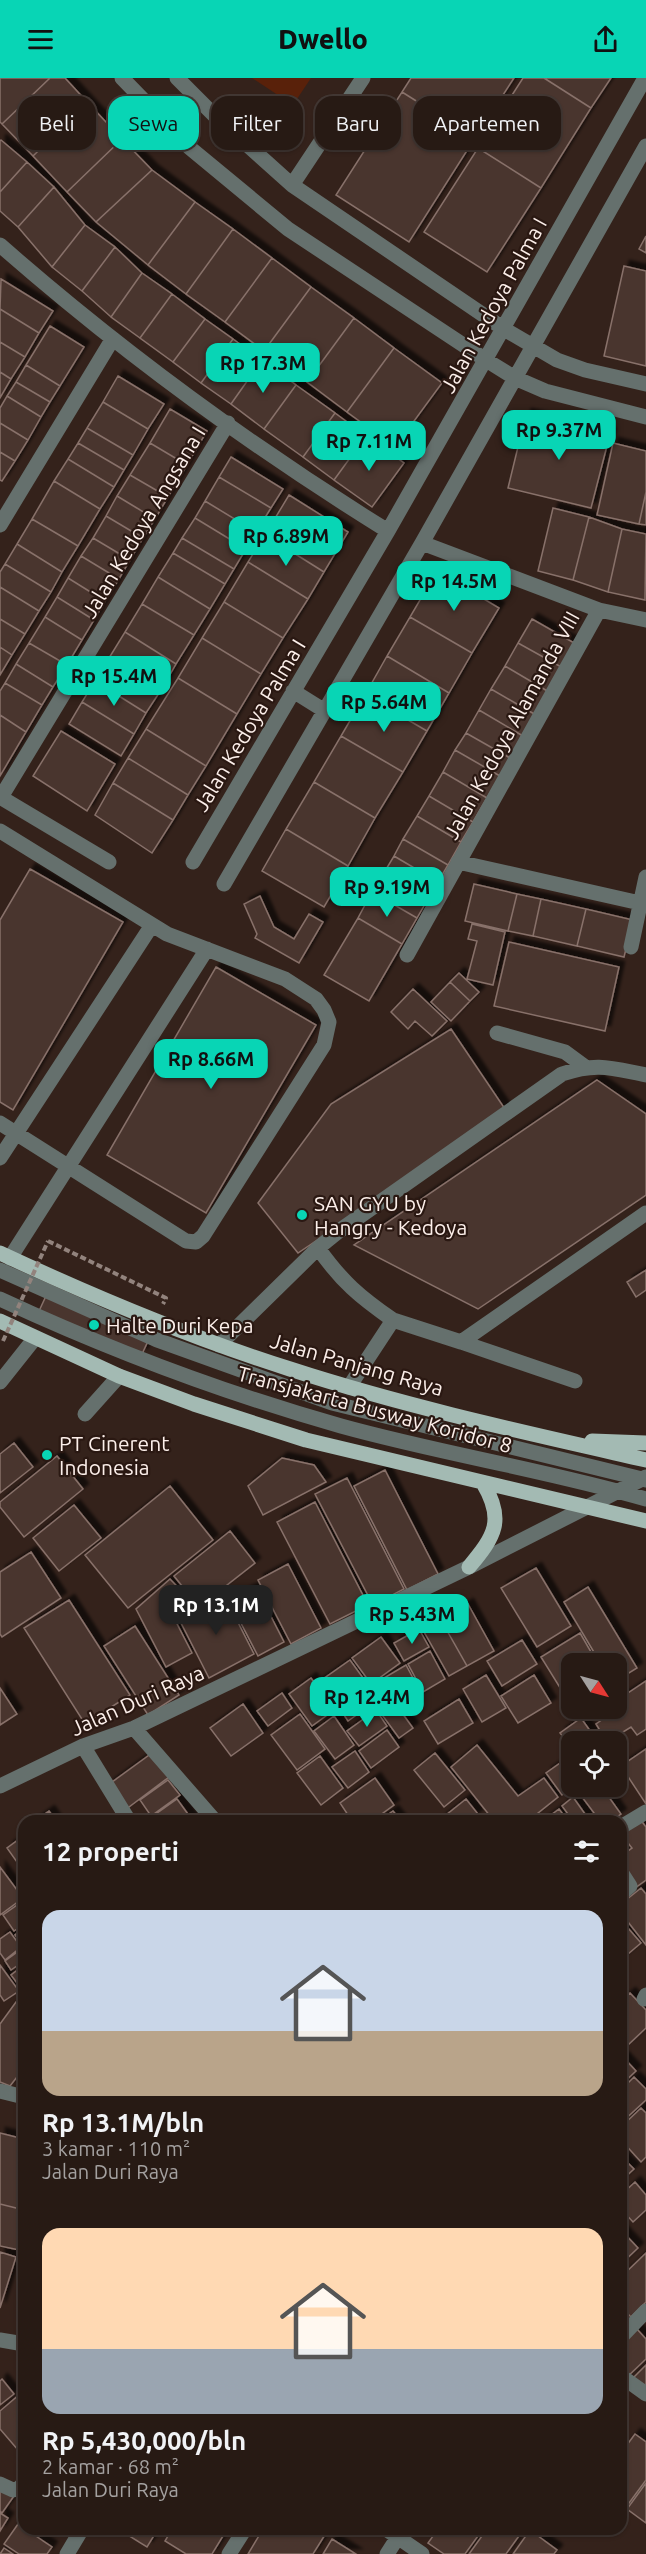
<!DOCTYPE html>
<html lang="id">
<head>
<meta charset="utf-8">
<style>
	:root { --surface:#271a14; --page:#332722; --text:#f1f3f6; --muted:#a4a1a0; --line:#433834; --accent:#08d5b5 }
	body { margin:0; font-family:Ubuntu,sans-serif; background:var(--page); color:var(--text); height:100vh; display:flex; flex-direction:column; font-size:22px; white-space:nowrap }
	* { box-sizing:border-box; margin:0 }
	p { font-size:20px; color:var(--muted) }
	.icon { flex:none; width:33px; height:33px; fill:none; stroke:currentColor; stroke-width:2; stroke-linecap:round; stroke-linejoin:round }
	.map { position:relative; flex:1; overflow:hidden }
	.details { position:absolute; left:18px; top:1737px; width:609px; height:720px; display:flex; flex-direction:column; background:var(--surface); border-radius:18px; box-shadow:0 2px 4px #0004,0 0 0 2px var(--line) }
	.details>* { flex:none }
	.hud { position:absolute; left:18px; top:18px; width:610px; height:54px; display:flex; gap:12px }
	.needle { width:39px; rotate:126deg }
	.tools { position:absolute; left:561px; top:1575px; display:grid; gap:12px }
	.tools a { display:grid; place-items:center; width:66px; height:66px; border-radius:12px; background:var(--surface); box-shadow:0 2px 4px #0004,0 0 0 2px var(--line); font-size:30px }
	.price { position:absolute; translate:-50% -51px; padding:0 14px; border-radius:12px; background:var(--accent); color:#111; font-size:20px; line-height:39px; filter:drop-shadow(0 2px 3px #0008) }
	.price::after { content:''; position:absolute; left:50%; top:36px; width:18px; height:14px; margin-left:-9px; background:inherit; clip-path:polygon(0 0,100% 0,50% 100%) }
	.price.on { background:#222; color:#fff }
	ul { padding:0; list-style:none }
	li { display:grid; align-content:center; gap:12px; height:318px; padding:0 24px }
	li span { display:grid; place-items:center; height:186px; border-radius:18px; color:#555 }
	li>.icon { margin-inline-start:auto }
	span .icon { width:108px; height:108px; fill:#fffc; stroke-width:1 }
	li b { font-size:26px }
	h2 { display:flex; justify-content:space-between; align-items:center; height:72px; padding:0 24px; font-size:26px }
	.pill { padding:0 21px; border-radius:18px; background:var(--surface); box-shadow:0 2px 4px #0004,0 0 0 2px var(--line); font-size:21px; line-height:54px }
	.pill.on { background:var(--accent); color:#111 }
	header { display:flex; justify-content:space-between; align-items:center; height:78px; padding:0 24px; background:var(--accent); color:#111; font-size:27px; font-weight:800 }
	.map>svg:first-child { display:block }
	.green { fill:#59210a }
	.building { fill:#4a362f; stroke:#88716a; stroke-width:1.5; filter:url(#shadow) }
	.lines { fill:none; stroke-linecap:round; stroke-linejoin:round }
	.path { stroke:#92837d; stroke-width:4; stroke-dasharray:6 3; stroke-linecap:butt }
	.minor { stroke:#65706d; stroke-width:15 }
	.major { stroke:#a3bab3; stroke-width:15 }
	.path-bridge { stroke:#92837d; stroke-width:4; stroke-dasharray:6 3; stroke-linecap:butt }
	.poi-dot { fill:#08d5b5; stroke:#2a1812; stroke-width:2 }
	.labels { text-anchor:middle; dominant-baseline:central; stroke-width:4.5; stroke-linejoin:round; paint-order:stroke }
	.street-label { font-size:21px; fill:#fcefea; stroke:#2a1812 }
	.poi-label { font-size:21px; fill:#fcefea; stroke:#2a1812; text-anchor:start }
</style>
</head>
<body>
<header><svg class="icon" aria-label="menu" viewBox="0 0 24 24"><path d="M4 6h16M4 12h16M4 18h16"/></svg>Dwello<svg class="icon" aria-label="share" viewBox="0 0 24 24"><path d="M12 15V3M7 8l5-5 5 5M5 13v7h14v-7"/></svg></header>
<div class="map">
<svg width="646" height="2476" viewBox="0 0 646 2476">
	<defs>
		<filter id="shadow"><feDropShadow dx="5.5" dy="-5.5" stdDeviation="1.5" flood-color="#0009"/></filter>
	</defs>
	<rect width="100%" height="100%" fill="#34221b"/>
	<path class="green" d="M252 0H311L293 27Z"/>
	<path class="building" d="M0 0H50L2 46 0 44Z
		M50 0H65L88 25 33 78 2 46Z
		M411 0H514L475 60 402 14Z
		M523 0H544L591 30 541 110 478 70Z
		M544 0H611L591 30Z
		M402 14 475 60 409 164 336 117Z
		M88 25 122 61 67 114 33 78Z
		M122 61 152 92 96 144 67 114Z
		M1 62 27 84 0 114V63Z
		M478 70 541 110 487 194 424 154Z
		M27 84 54 109 18 149 0 133V114Z
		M152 92 195 124 148 187 96 144Z
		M54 109 85 147 52 189 18 149Z
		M195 124 233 151 186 216 148 187Z
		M85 147 115 169 82 213 52 189Z
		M233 151 272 180 225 244 186 216Z
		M646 158V175L639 171Z
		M115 169 142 195 111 239 82 213Z
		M272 180 311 209 264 273 225 244Z
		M624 188 646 193V288L604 278Z
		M142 195 172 216 140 260 111 239Z
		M1 201 53 233 39 255 0 231Z
		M311 209 354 240 307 304 264 273Z
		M172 216 205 241 173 284 140 260Z
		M0 231 39 255 25 279 0 264Z
		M354 240 394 270 347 334 307 304Z
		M205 241 233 261 201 305 173 284Z
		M50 248 84 269 60 308 26 287Z
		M233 261 262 282 231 326 201 305Z
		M0 264 25 279 11 301 0 294Z
		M394 270 442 305 395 369 347 334Z
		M262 282 296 307 264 351 231 326Z
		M26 287 60 308 50 324 16 304Z
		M0 294 11 301 0 320Z
		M118 298 164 326 148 351 103 324Z
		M16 304 50 324 41 339 7 318Z
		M296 307 335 335 303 379 264 351Z
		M7 318 41 339 28 362 0 345V330Z
		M103 324 148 351 133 377 87 350Z
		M170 331 207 353 187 387 150 365Z
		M335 335 366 358 334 402 303 379Z
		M526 336 610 356 591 430 508 410Z
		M0 345 28 362 15 383 0 374Z
		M87 350 133 377 124 392 78 365Z
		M366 358 404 385 372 429 334 402Z
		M78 365 124 392 114 409 68 381Z
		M150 365 187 387 168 419 130 397Z
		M613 365 646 373V414L639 446 597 437Z
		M0 374 15 383 2 403 0 402Z
		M231 379 283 411 271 430 219 399Z
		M68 381 114 409 100 431 54 403Z
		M130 397 168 419 155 441 117 418Z
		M219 399 271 430 256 454 205 423Z
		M54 403 100 431 78 468 32 441Z
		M646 414V447L639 446Z
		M289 417 348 454 324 494 265 457Z
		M117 418 155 441 143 460 106 438Z
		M205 423 256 454 246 471 195 440Z
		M553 430 589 439 573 502 538 493Z
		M106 438 143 460 130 482 93 460Z
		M589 439 622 451 608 514 573 502Z
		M195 440 246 471 234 491 182 460Z
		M32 441 78 468 62 494 17 466Z
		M622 451 646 456 645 522 608 514Z
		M265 457 324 494 308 521 248 484Z
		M93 460 130 482 119 501 81 478Z
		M182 460 234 491 225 506 173 475Z
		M17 466 62 494 51 514 5 486Z
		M173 475 225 506 210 531 158 499Z
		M81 478 119 501 105 523 68 500Z
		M248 484 308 521 283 560 224 524Z
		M5 486 51 514 39 533 0 509V494Z
		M437 493 499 530 472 575 410 539Z
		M158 499 210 531 194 557 142 526Z
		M68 500 105 523 94 542 57 519Z
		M0 509 39 533 25 556 0 541Z
		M57 519 94 542 82 562 45 539Z
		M224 524 283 560 261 596 202 560Z
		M142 526 194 557 176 586 125 554Z
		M45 539 82 562 67 587 29 565Z
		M410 539 472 575 449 615 387 578Z
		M0 541 25 556 12 577 0 569Z
		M532 541 576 566 563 590 518 565Z
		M125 554 176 586 161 612 109 580Z
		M202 560 261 596 237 636 178 600Z
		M29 565 67 587 53 609 16 586Z
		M518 565 563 590 549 614 505 588Z
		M0 569 12 577 0 597Z
		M387 578 449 615 427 653 365 617Z
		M109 580 161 612 146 635 95 603Z
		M16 586 53 609 42 627 5 605Z
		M505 588 549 614 536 637 491 611Z
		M178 600 237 636 206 688 146 651Z
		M95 603 146 635 134 656 82 624Z
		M5 605 42 627 26 654 0 637V613Z
		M491 611 536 637 523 658 479 632Z
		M365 617 427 653 403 694 341 658Z
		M82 624 134 656 121 678 69 646Z
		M479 632 523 658 510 680 466 655Z
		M0 637 26 654 0 698Z
		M146 651 206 688 188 717 128 680Z
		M61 653 115 686 87 733 33 698Z
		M466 655 510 680 500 698 455 672Z
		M341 658 403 694 375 740 314 704Z
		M455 672 500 698 487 720 443 694Z
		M128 680 188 717 173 742 113 705Z
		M443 694 487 720 473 744 429 718Z
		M314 704 375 740 348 788 286 751Z
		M113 705 173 742 152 775 95 737Z
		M429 718 473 744 461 764 417 738Z
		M417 738 461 764 448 787 403 761Z
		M286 751 348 788 324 829 262 793Z
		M403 761 448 787 438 804 394 778Z
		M394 778 438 804 429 819 385 793Z
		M30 791 123 844 13 1032 0 1024V842Z
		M385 793 429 819 417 840 372 814Z
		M474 806 517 816 508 853 465 843Z
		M372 814 417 840 402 866 358 840Z
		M517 816 541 821 533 858 508 853Z
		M260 818 274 849 294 861 309 836 323 844 299 885 255 860 257 856 244 826Z
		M541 821 586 831 577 868 533 858Z
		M586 831 633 842 624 879 577 868Z
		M358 840 402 866 369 923 324 897Z
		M472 846 505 854 493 907 467 901 477 863 468 861Z
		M509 864 619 889 605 953 494 928Z
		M216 889 316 947 206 1135 107 1077Z
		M459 895 479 914 470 923 450 904Z
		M450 904 470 923 451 943 431 924Z
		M413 911 447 943 432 958 415 943 408 951 391 934Z
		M451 951 507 1034 298 1175 258 1125 331 1026Z
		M597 1002 646 1036V1117L478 1231 354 1167Z
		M646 1192V1212L636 1219 627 1204Z
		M46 1218 149 1261 142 1276 39 1233Z
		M14 1365 33 1389 0 1415V1376Z
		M57 1378 83 1411 24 1459 0 1429V1424Z
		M282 1380 314 1387 326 1404 263 1437 248 1408Z
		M385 1392 438 1496 407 1512 354 1408Z
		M347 1400 404 1511 373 1527 315 1416Z
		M170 1408 213 1462 128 1530 85 1477Z
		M315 1424 368 1527 330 1546 277 1444Z
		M74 1427 101 1460 59 1493 33 1460Z
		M230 1453 255 1485 199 1529 174 1498Z
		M31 1474 61 1520 2 1559 0 1556V1494Z
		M288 1486 321 1550 291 1566 258 1502Z
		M536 1490 571 1548 537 1569 501 1510Z
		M170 1501 194 1526 173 1538 192 1575 166 1589 136 1531Z
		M256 1509 284 1564 258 1578 229 1522Z
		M588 1509 637 1590 616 1603V1586H601L564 1524Z
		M224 1517 254 1576 209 1600 179 1541Z
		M69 1522 130 1617 85 1646 24 1550Z
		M468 1526 494 1573 467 1588 441 1542Z
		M441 1542 467 1588 449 1598 423 1552Z
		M135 1548 179 1617 148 1637 104 1568Z
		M419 1551 429 1569 404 1583 394 1565Z
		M580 1555 598 1586H572V1629L541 1579Z
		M381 1559 400 1585 371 1606 352 1580Z
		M522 1562 537 1586 502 1608 487 1583Z
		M430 1573 445 1601 423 1614 408 1586Z
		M350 1582 366 1604 333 1629 316 1606Z
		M406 1587 422 1617 400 1630 384 1600Z
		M486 1597 506 1630 482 1644 463 1611Z
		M534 1597 551 1625 518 1645 501 1618Z
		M311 1600 334 1632 312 1648 289 1616Z
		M646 1603V1651L637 1657 631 1649 607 1664 596 1646 619 1630 616 1623Z
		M380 1604 392 1621 378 1631 366 1614Z
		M0 1610 17 1636 0 1647Z
		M362 1611 372 1626 348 1643 338 1628Z
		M282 1615 292 1630 268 1648 257 1633Z
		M459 1621 473 1645 438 1666 424 1643Z
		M394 1624 413 1650 399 1660 380 1634Z
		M243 1626 263 1655 231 1678 210 1650Z
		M572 1630H593L578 1640Z
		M376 1632 387 1648 359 1668 347 1653Z
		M300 1636 325 1671 297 1692 271 1657Z
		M334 1638 354 1667 335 1681 314 1653Z
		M581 1640 598 1664H572V1670L560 1655Z
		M387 1652 399 1669 371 1690 359 1673Z
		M477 1667 518 1718 544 1700 558 1719 528 1743H494L451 1689Z
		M646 1671V1726L621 1688Z
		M355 1673 369 1694 348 1710 332 1689Z
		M152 1675 169 1699 125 1732 108 1707Z
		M435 1675 465 1712 444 1729 414 1692Z
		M320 1678 343 1710 321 1727 297 1695Z
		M570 1678 573 1708 562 1717 546 1695Z
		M375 1700 394 1727 372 1743H352L340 1725Z
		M168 1702 180 1717 151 1738 140 1722Z
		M596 1708H601L621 1736 611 1743H600L582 1719Z
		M573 1719 590 1743H573L562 1728Z
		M177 1721 193 1743H146Z
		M466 1721 478 1736 469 1743H442L441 1741Z
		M559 1731 568 1743H543Z
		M49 1733 56 1743H35Z
		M393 1733 401 1743H379Z
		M640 1741 646 1749V1802L635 1810 621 1790V1778L632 1770 621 1756Z
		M22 1759 24 1762V1794L7 1770Z
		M0 1789 23 1820 0 1837Z
		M24 1807V1819L18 1811Z
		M641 1810 646 1816V1867L621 1835V1826Z
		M20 1825 24 1830V1846L14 1853 3 1837Z
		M621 1842 641 1865 621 1882Z
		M24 1850V1869L15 1857Z
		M10 1854 21 1869 5 1882 0 1875V1861Z
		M23 1870 24 1883 11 1892 5 1883Z
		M0 1887 19 1913 4 1923 0 1917Z
		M24 1887V1906L20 1909 11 1897Z
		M24 1913V1990L10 2008 0 2004V1946Z
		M630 1915 646 1932V1950L628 1967 621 1960V1923Z
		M623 1979 636 1993 621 2007V1981Z
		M634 1999 646 2011V2022L621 2045V2012Z
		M641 2030 646 2035V2079L641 2084 621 2062V2049Z
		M0 2055 24 2061V2132L0 2126Z
		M621 2078 634 2091 621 2103Z
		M635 2104 646 2117V2132L633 2144 621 2131V2117Z
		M0 2126 24 2132V2173L0 2168Z
		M621 2152 638 2170 621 2186Z
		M0 2174 16 2179 0 2230Z
		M646 2175V2224L631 2239 621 2229V2199Z
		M636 2250 646 2261V2281L625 2301 621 2296V2265Z
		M646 2287V2313L633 2300Z
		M2 2301 14 2316 0 2327V2303Z
		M20 2316 24 2321V2379L0 2351V2333Z
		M635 2356 646 2364V2402L621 2436V2375Z
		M646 2405V2445L627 2431Z
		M0 2409 14 2418 2 2435 0 2433Z
		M0 2435 8 2440 0 2453Z
		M18 2446 52 2469 47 2476H19L4 2466Z
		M118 2451H158L147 2469Z
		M172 2451H212L223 2458 212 2476H186L165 2463Z
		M263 2451H326L328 2452 313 2476H248Z
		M438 2451H483L465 2476H444L428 2465Z
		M487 2451H524L506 2476H469Z
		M530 2452 557 2472 554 2476H513Z
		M332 2461 356 2476H323Z
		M4 2470 13 2476H0Z"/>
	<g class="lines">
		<path class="path" d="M48 1163 166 1220 163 1226"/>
		<path class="minor" d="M122 0 190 70 288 151 486 282 515 300 545 313 646 339
			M177 0 214 37 292 107 504 251 557 282 585 292 646 306
			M292 107 363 0
			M0 167C121 273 252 369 388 453
			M0 447 112 262
			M422 465 599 532 646 542
			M293 613 325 633
			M0 719 109 784
			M1 719 228 345
			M0 753 167 856 285 901 316 921 324 932 329 944 324 967 203 1158 196 1164 186 1163 0 1045
			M193 784 388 453 645 0
			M458 784 640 825
			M224 806 422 465 646 68
			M631 869 646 799
			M407 877 599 532
			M497 955 565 974 584 988
			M0 1080 152 847
			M318 1170C342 1204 360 1219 393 1242
			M10 1180 207 871
			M0 1192 157 1262 332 1325 646 1402
			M0 1221C110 1272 224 1315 341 1348 442 1376 546 1392 646 1421
			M461 1264 575 1303
			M219 1267 318 1170 339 1153 562 996C597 984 611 990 646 997
			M0 1304 35 1260
			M349 1309 393 1242 461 1264 646 1135
			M85 1336 119 1298
			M134 1650 215 1743
			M83 1668 129 1743
			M0 1708 83 1668 134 1650 469 1489 646 1399
			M621 1749 646 1734
			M621 1794 630 1808 621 1816
			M644 1921 646 1917
			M0 2013 24 2019
			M621 2259 646 2233
			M0 2262 24 2266
			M621 2298 646 2316
			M0 2406 13 2412 18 2411 24 2405
			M386 2451 422 2476
			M67 2476 82 2451
			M229 2476 245 2451
			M387 2476 398 2459"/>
		<path class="major" d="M0 1175C94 1219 192 1260 290 1291 407 1329 527 1355 646 1382
			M0 1243 119 1298 194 1326 306 1362 646 1443
			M592 1363 646 1365
			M469 1489C495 1458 505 1442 483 1405"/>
		<path class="path-bridge" d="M3 1263 48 1163"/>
	</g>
	<g class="poi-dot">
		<circle cx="302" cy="1137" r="6"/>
		<circle cx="94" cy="1247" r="6"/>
		<circle cx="47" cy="1377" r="6"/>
	</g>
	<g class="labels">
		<g class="street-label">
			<text transform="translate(493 227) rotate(-61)">Jalan Kedoya Palma I</text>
			<text transform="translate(143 444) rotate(-59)">Jalan Kedoya Angsana I</text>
			<text transform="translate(249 647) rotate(-59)">Jalan Kedoya Palma I</text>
			<text transform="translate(511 647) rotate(-61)">Jalan Kedoya Alamanda VIII</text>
			<text transform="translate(357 1286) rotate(16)">Jalan Panjang Raya</text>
			<text transform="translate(375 1331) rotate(15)">Transjakarta Busway Koridor 8</text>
			<text transform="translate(137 1622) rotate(-24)">Jalan Duri Raya</text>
		</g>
		<g class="poi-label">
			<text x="314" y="1125">SAN GYU by<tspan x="314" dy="24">Hangry - Kedoya</tspan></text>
			<text x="106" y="1247">Halte Duri Kepa</text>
			<text x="59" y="1365">PT Cinerent<tspan x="59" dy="24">Indonesia</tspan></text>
		</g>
	</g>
</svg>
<div class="tools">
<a><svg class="needle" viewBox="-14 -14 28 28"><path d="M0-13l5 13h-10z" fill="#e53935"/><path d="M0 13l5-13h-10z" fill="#a4a1a0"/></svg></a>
<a><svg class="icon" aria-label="locate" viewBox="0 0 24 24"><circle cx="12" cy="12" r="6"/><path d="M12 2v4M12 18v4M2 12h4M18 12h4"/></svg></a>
</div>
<b class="price" style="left:263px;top:316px">Rp 17.3M</b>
<b class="price" style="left:559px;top:383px">Rp 9.37M</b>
<b class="price" style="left:369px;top:394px">Rp 7.11M</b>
<b class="price" style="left:286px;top:489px">Rp 6.89M</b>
<b class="price" style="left:454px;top:534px">Rp 14.5M</b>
<b class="price" style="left:114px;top:629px">Rp 15.4M</b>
<b class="price" style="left:384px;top:655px">Rp 5.64M</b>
<b class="price" style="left:387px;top:840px">Rp 9.19M</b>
<b class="price" style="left:211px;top:1012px">Rp 8.66M</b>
<b class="price on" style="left:216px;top:1558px">Rp 13.1M</b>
<b class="price" style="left:412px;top:1567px">Rp 5.43M</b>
<b class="price" style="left:367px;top:1650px">Rp 12.4M</b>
<div class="hud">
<a class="pill">Beli</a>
<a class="pill on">Sewa</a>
<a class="pill">Filter</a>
<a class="pill">Baru</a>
<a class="pill">Apartemen</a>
</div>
<section class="details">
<h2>12 properti<svg class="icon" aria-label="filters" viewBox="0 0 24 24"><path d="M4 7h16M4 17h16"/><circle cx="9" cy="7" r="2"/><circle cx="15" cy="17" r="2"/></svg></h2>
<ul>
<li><span style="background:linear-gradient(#c9d6e8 65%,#b9a48a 0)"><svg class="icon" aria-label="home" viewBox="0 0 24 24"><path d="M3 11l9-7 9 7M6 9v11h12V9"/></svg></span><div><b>Rp 13.1M/bln</b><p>3 kamar · 110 m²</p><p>Jalan Duri Raya</p></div></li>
<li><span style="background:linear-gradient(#ffd9b3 65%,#9aa5b1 0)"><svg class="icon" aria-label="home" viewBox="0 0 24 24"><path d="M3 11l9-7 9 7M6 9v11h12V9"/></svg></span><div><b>Rp 5,430,000/bln</b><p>2 kamar · 68 m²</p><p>Jalan Duri Raya</p></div></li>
</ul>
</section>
</div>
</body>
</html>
